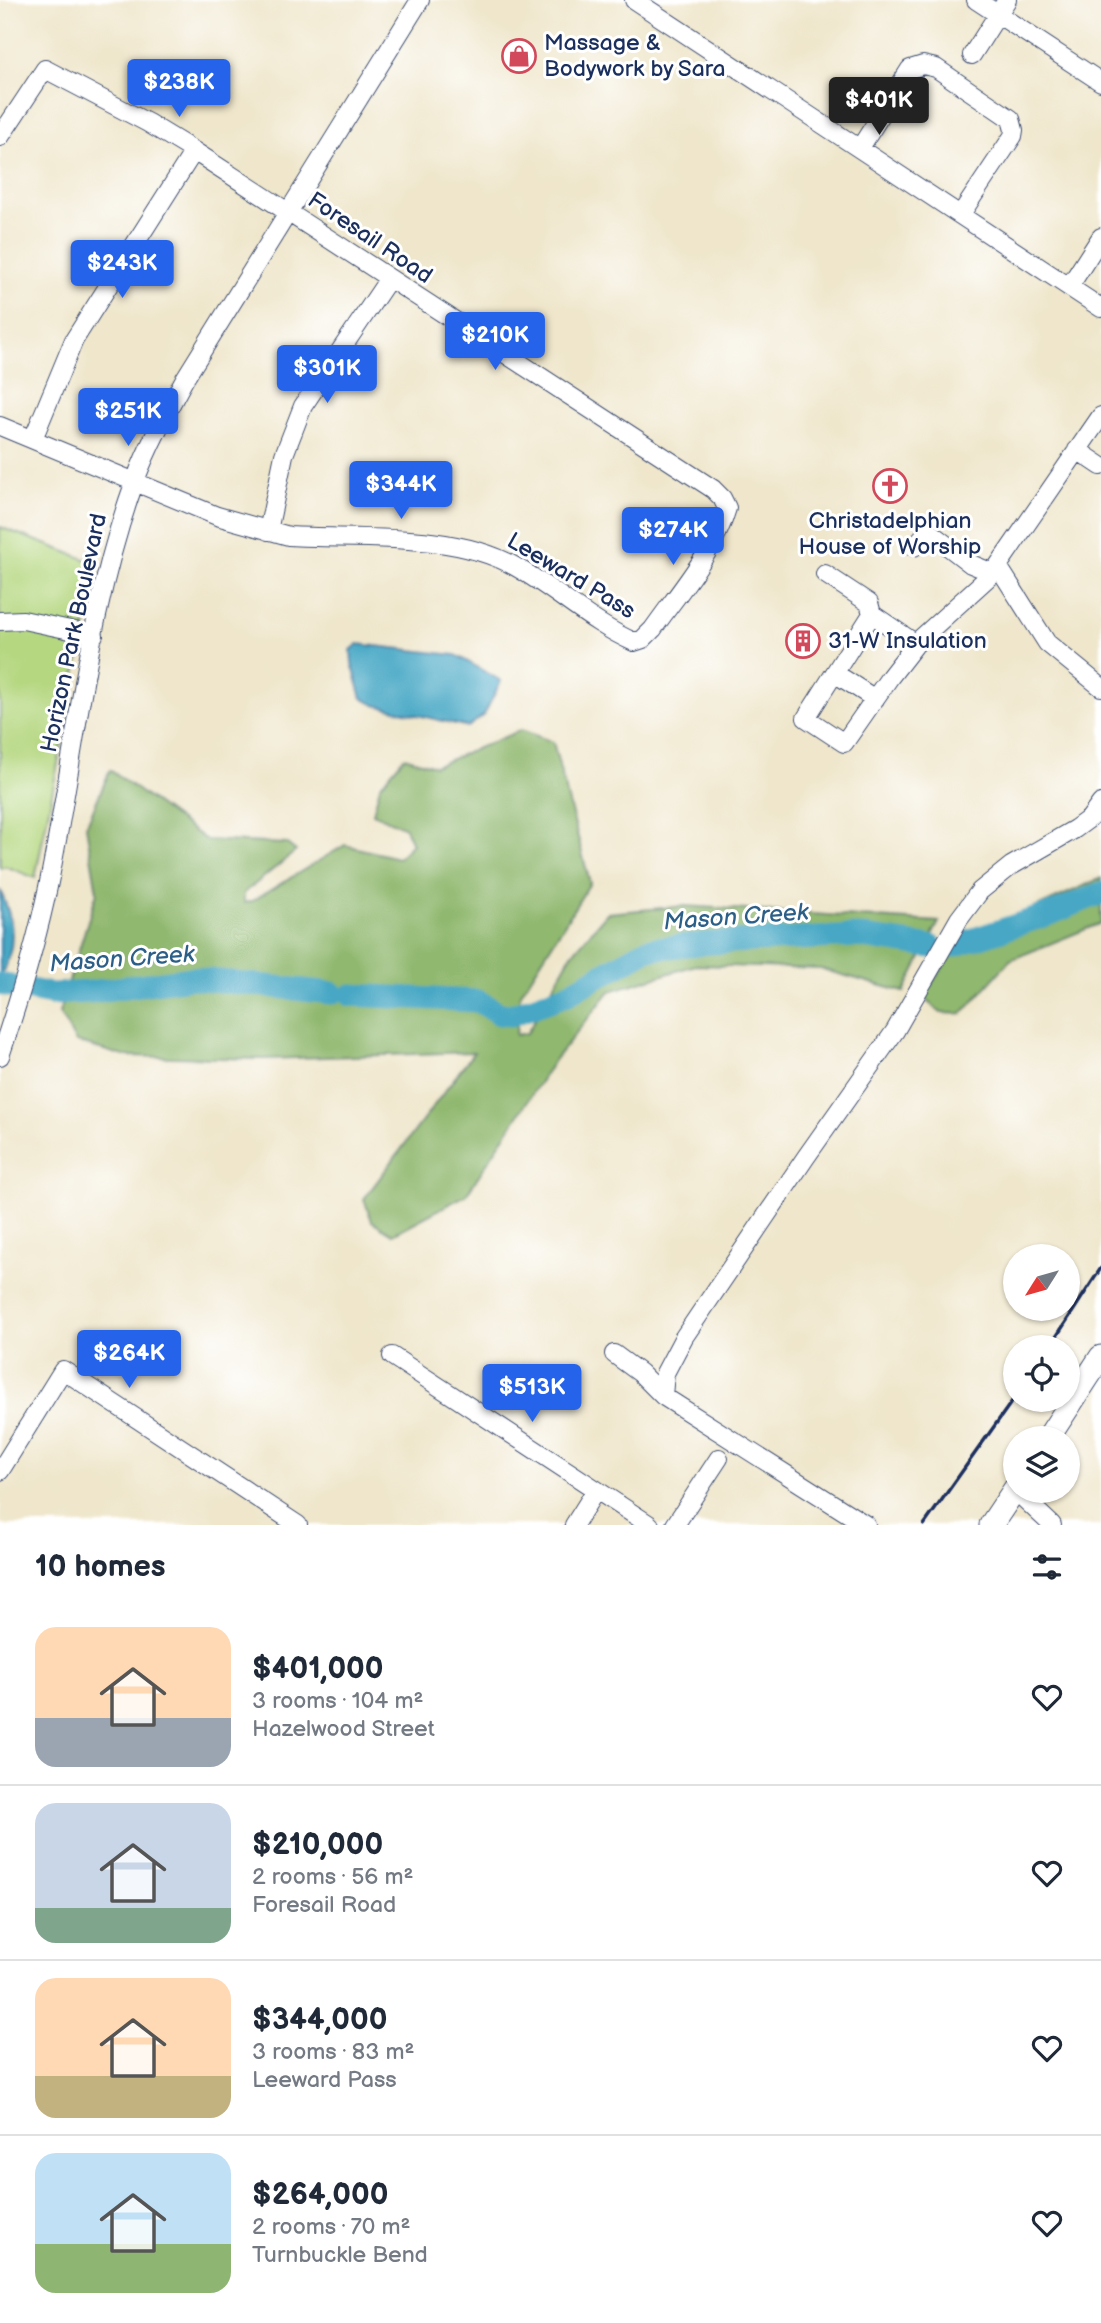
<!DOCTYPE html>
<html lang="en">
<head>
<meta charset="utf-8">
<style>
	:root { --surface:#fff; --page:#f2f2f3; --text:#1f2937; --muted:#747a83; --line:#e0e1e3; --accent:#2563eb }
	body { margin:0; font-family:"Balsamiq Sans",sans-serif; background:var(--page); color:var(--text); height:100vh; display:flex; flex-direction:column; font-size:26px; white-space:nowrap }
	* { box-sizing:border-box; margin:0 }
	p { font-size:23px; color:var(--muted) }
	.icon { flex:none; width:38px; height:38px; fill:none; stroke:currentColor; stroke-width:2; stroke-linecap:round; stroke-linejoin:round }
	.map { position:relative; height:1525px; overflow:hidden }
	.drawer { display:flex; flex-direction:column; background:var(--surface); flex:1 }
	.drawer>* { flex:none }
	.needle { width:46px; rotate:233deg }
	.buttons { position:absolute; left:1003px; top:1244px; display:grid; gap:14px }
	.buttons a { display:grid; place-items:center; width:77px; height:77px; border-radius:50%; background:var(--surface); box-shadow:0 2px 5px #0004; font-size:35px }
	.price { position:absolute; translate:-50% -60px; padding:0 16px; border-radius:7px; background:var(--accent); color:#fff; font-size:23px; line-height:46px; filter:drop-shadow(0 2px 4px #0008) }
	.price::after { content:''; position:absolute; left:50%; top:42px; width:21px; height:16px; margin-left:-10px; background:inherit; clip-path:polygon(0 0,100% 0,50% 100%) }
	.price.current { background:#222; color:#fff }
	ul { padding:0; list-style:none }
	li { display:flex; align-items:center; gap:21px; height:175px; padding:0 35px }
	li+li { border-top:2px solid var(--line) }
	li span { display:grid; place-items:center; flex:none; width:196px; height:140px; border-radius:21px; color:#555 }
	li>.icon { margin-inline-start:auto }
	span .icon { width:84px; height:84px; fill:#fffc; stroke-width:1 }
	li b { font-size:30px }
	h2 { display:flex; justify-content:space-between; align-items:center; height:84px; padding:0 35px; font-size:30px }
	.map>svg:first-child { display:block }
	.green { fill:#b5d780; stroke:#68836f; stroke-width:2 }
	.forest { fill:#90b86e; stroke:#567466; stroke-width:2 }
	.water { fill:#46a7c5; stroke:#306b92; stroke-width:2 }
	.lines { fill:none; stroke-linecap:round; stroke-linejoin:round }
	.river { stroke:#46a7c5; stroke-width:23 }
	.minor-casing { stroke:#3b4a6e; stroke-width:20 }
	.major-casing { stroke:#3b4a6e; stroke-width:25 }
	.minor { stroke:#fff; stroke-width:18 }
	.major { stroke:#fff; stroke-width:23 }
	.rail { stroke:#1b2f5e; stroke-width:3.5 }
	.labels { text-anchor:middle; dominant-baseline:central; stroke-width:6; stroke-linejoin:round; paint-order:stroke }
	.poi-label { font-size:23px; fill:#1b2f5e; stroke:#fff; text-anchor:start }
	.street-label { font-size:23px; fill:#1b2f5e; stroke:#fff }
	.water-label { font-size:24px; font-style:italic; fill:#2c5f87; stroke:#fff }
</style>
</head>
<body>
<div class="map">
<svg width="1101" height="1525" viewBox="0 0 1101 1525">
	<rect width="100%" height="100%" fill="#fff"/>
	<filter id="ink" filterUnits="userSpaceOnUse"><feTurbulence type="fractalNoise" baseFrequency=".0143" numOctaves="2"/><feDisplacementMap in="SourceGraphic" scale="14" xChannelSelector="R" yChannelSelector="G"/><feConvolveMatrix kernelMatrix="1 2 1 2 8 2 1 2 1" color-interpolation-filters="sRGB"/></filter>
	<filter id="wash" filterUnits="userSpaceOnUse"><feTurbulence type="fractalNoise" baseFrequency=".00686" numOctaves="4" result="noise"/><feDisplacementMap in="SourceGraphic" scale="28" xChannelSelector="R" yChannelSelector="G"/><feGaussianBlur stdDeviation="1.57" result="paint"/><feColorMatrix in="noise" values="0 0 0 0 0 0 0 0 0 0 0 0 0 0 0 0 0 1.4 0 .05"/><feComposite in="paint" operator="in"/></filter>
	<g filter="url(#wash)">
		<rect width="100%" height="100%" fill="#efe6cb"/>
		<path class="green" d="M0 527 98 564 35 878 5 866 0 868Z"/>
		<path class="forest" d="M521 730 553 742 590 883 520 995 516 1035 527 1033 571 955 607 913 685 906 939 922 904 992 821 969 696 965 610 991 555 1059 466 1195 393 1234 372 1221 364 1199 474 1052 265 1059 124 1056 76 1042 59 1013 97 892 86 826 110 770 206 840 287 844 296 851 244 893V903L252 901 345 845 398 858 412 844 405 828 373 813 380 786 404 757 435 766Z
			M1101 878V923L1010 960 962 1014 941 1013 922 997 966 935 1026 912Z"/>
		<path class="water" d="M358 644 456 655 501 681 484 715 468 727 375 705 362 698 352 663 351 650Z
			M0 890C15 922 17 946 0 978Z"/>
		<g class="lines">
			<path class="river" d="M953 946 1053 913 1101 893
				M0 984 51 994 89 992 191 978 332 993
				M351 995 478 1001 500 1014 511 1015 566 995 648 949 710 943 857 936 932 947"/>
		</g>
	</g>
	<g filter="url(#ink)">
		<g class="lines">
			<g class="minor-casing">
				<path id="minor" d="M634 0 1101 308
					M976 0 1101 82
					M972 55 1007 0
					M0 137 45 69 148 123 194 151 713 489 722 498 727 508C715 551 678 593 653 629L643 639 634 642C591 623 557 590 516 567 454 531 359 540 289 536L217 516 0 426
					M860 148 910 69 923 65 936 68 1011 119 1014 130 1013 136 961 214
					M1069 287 1101 237
					M33 439 74 340 194 151
					M1077 450 1101 466
					M268 531 284 455 303 406 388 280
					M914 547 928 531 971 564 993 573
					M998 566 1047 643 1101 687
					M825 574 869 603 872 614
					M0 621 23 620 94 635
					M916 644 872 614 806 718 844 743 890 677 918 641 993 573 1101 416
					M836 674 875 699
					M0 1056C19 1000 36 944 48 887 76 752 87 611 135 481 148 446 166 413 184 380L420 0
					M614 1354 640 1373 663 1396 866 1525
					M392 1356 650 1525
					M663 1396 665 1373 684 1337 806 1157 895 1031 959 919 980 891 1011 866 1075 829 1090 818 1101 803
					M0 1471 63 1370 298 1525
					M1016 1491 1052 1525
					M574 1525 596 1490
					M675 1525 719 1458"/>
			</g>
			<g class="major-casing">
				<path id="major" d="M1048 1438 1101 1357
					M991 1525 1015 1489"/>
			</g>
			<use href="#minor" class="minor"/>
			<use href="#major" class="major"/>
			<path class="rail" d="M1049 1348 1101 1268
				M924 1525 1015 1397"/>
		</g>
	</g>
	<defs>
		<g id="shop-ring" transform="scale(1.75)"><circle r="9.5" fill="#fff" stroke="#d1495b" stroke-width="1.5"/><path d="M-5-2.5h2.3a2.7 3.5 0 0 1 5.4 0H5L5.5 6h-11ZM-1.5-2.5h3a1.5 2.3 0 0 0-3 0Z" fill="#d1495b"/></g>
		<g id="church-ring" transform="scale(1.75)"><circle r="9.5" fill="#fff" stroke="#d1495b" stroke-width="1.5"/><path d="M-1.2-6h2.4v3.5h3.3v2.4h-3.3V6h-2.4V-.1h-3.3v-2.4h3.3Z" fill="#d1495b"/></g>
		<g id="building-ring" transform="scale(1.75)"><circle r="9.5" fill="#fff" stroke="#d1495b" stroke-width="1.5"/><path d="M-4-6H4V6H1V3H-1V6H-4ZM-2.5-4.3h1.7v1.8h-1.7ZM.8-4.3h1.7v1.8H.8ZM-2.5-1h1.7V.8h-1.7ZM.8-1h1.7V.8H.8Z" fill="#d1495b"/></g>
	</defs>
	<g fill-rule="evenodd">
		<use href="#shop-ring" x="519" y="56"/>
		<use href="#church-ring" x="890" y="486"/>
		<use href="#building-ring" x="803" y="641"/>
	</g>
	<g class="labels">
		<g class="poi-label">
			<text x="544" y="43">Massage &amp;<tspan x="544" dy="26">Bodywork by Sara</tspan></text>
			<text x="890" y="521" text-anchor="middle">Christadelphian<tspan x="890" dy="26">House of Worship</tspan></text>
			<text x="828" y="641">31-W Insulation</text>
		</g>
		<g class="street-label">
			<text transform="translate(370 238) rotate(34)">Foresail Road</text>
			<text transform="translate(571 576) rotate(31)">Leeward Pass</text>
			<text transform="translate(74 633) rotate(-78)">Horizon Park Boulevard</text>
		</g>
		<g class="water-label">
			<text transform="translate(736 917) rotate(-4)">Mason Creek</text>
			<text transform="translate(122 959) rotate(-4)">Mason Creek</text>
		</g>
	</g>
</svg>
<div class="buttons">
<a><svg class="needle" viewBox="-14 -14 28 28"><path d="M0-13l5 13h-10z" fill="#e53935"/><path d="M0 13l5-13h-10z" fill="#747a83"/></svg></a>
<a><svg class="icon" aria-label="locate" viewBox="0 0 24 24"><circle cx="12" cy="12" r="6"/><path d="M12 2v4M12 18v4M2 12h4M18 12h4"/></svg></a>
<a><svg class="icon" aria-label="layers" viewBox="0 0 24 24"><path d="M12 4l9 5-9 5-9-5zM3 14l9 5 9-5"/></svg></a>
</div>
<b class="price" style="left:179px;top:119px">$238K</b>
<b class="price current" style="left:879px;top:137px">$401K</b>
<b class="price" style="left:122px;top:300px">$243K</b>
<b class="price" style="left:495px;top:372px">$210K</b>
<b class="price" style="left:327px;top:405px">$301K</b>
<b class="price" style="left:128px;top:448px">$251K</b>
<b class="price" style="left:401px;top:521px">$344K</b>
<b class="price" style="left:673px;top:567px">$274K</b>
<b class="price" style="left:129px;top:1390px">$264K</b>
<b class="price" style="left:532px;top:1424px">$513K</b>
</div>
<section class="drawer">
<h2>10 homes<svg class="icon" aria-label="filters" viewBox="0 0 24 24"><path d="M4 7h16M4 17h16"/><circle cx="9" cy="7" r="2"/><circle cx="15" cy="17" r="2"/></svg></h2>
<ul>
<li><span style="background:linear-gradient(#ffd9b3 65%,#9aa5b1 0)"><svg class="icon" aria-label="home" viewBox="0 0 24 24"><path d="M3 11l9-7 9 7M6 9v11h12V9"/></svg></span><div><b>$401,000</b><p>3 rooms · 104 m²</p><p>Hazelwood Street</p></div><svg class="icon" aria-label="heart" viewBox="0 0 24 24"><path d="M12 20l-8-8c-3-5 5-10 8-4 3-6 11-1 8 4z"/></svg></li>
<li><span style="background:linear-gradient(#c9d6e8 75%,#7fa58c 0)"><svg class="icon" aria-label="home" viewBox="0 0 24 24"><path d="M3 11l9-7 9 7M6 9v11h12V9"/></svg></span><div><b>$210,000</b><p>2 rooms · 56 m²</p><p>Foresail Road</p></div><svg class="icon" aria-label="heart" viewBox="0 0 24 24"><path d="M12 20l-8-8c-3-5 5-10 8-4 3-6 11-1 8 4z"/></svg></li>
<li><span style="background:linear-gradient(#ffd9b3 70%,#c2b280 0)"><svg class="icon" aria-label="home" viewBox="0 0 24 24"><path d="M3 11l9-7 9 7M6 9v11h12V9"/></svg></span><div><b>$344,000</b><p>3 rooms · 83 m²</p><p>Leeward Pass</p></div><svg class="icon" aria-label="heart" viewBox="0 0 24 24"><path d="M12 20l-8-8c-3-5 5-10 8-4 3-6 11-1 8 4z"/></svg></li>
<li><span style="background:linear-gradient(#bfe0f5 65%,#8fb573 0)"><svg class="icon" aria-label="home" viewBox="0 0 24 24"><path d="M3 11l9-7 9 7M6 9v11h12V9"/></svg></span><div><b>$264,000</b><p>2 rooms · 70 m²</p><p>Turnbuckle Bend</p></div><svg class="icon" aria-label="heart" viewBox="0 0 24 24"><path d="M12 20l-8-8c-3-5 5-10 8-4 3-6 11-1 8 4z"/></svg></li>
</ul>
</section>
</body>
</html>
